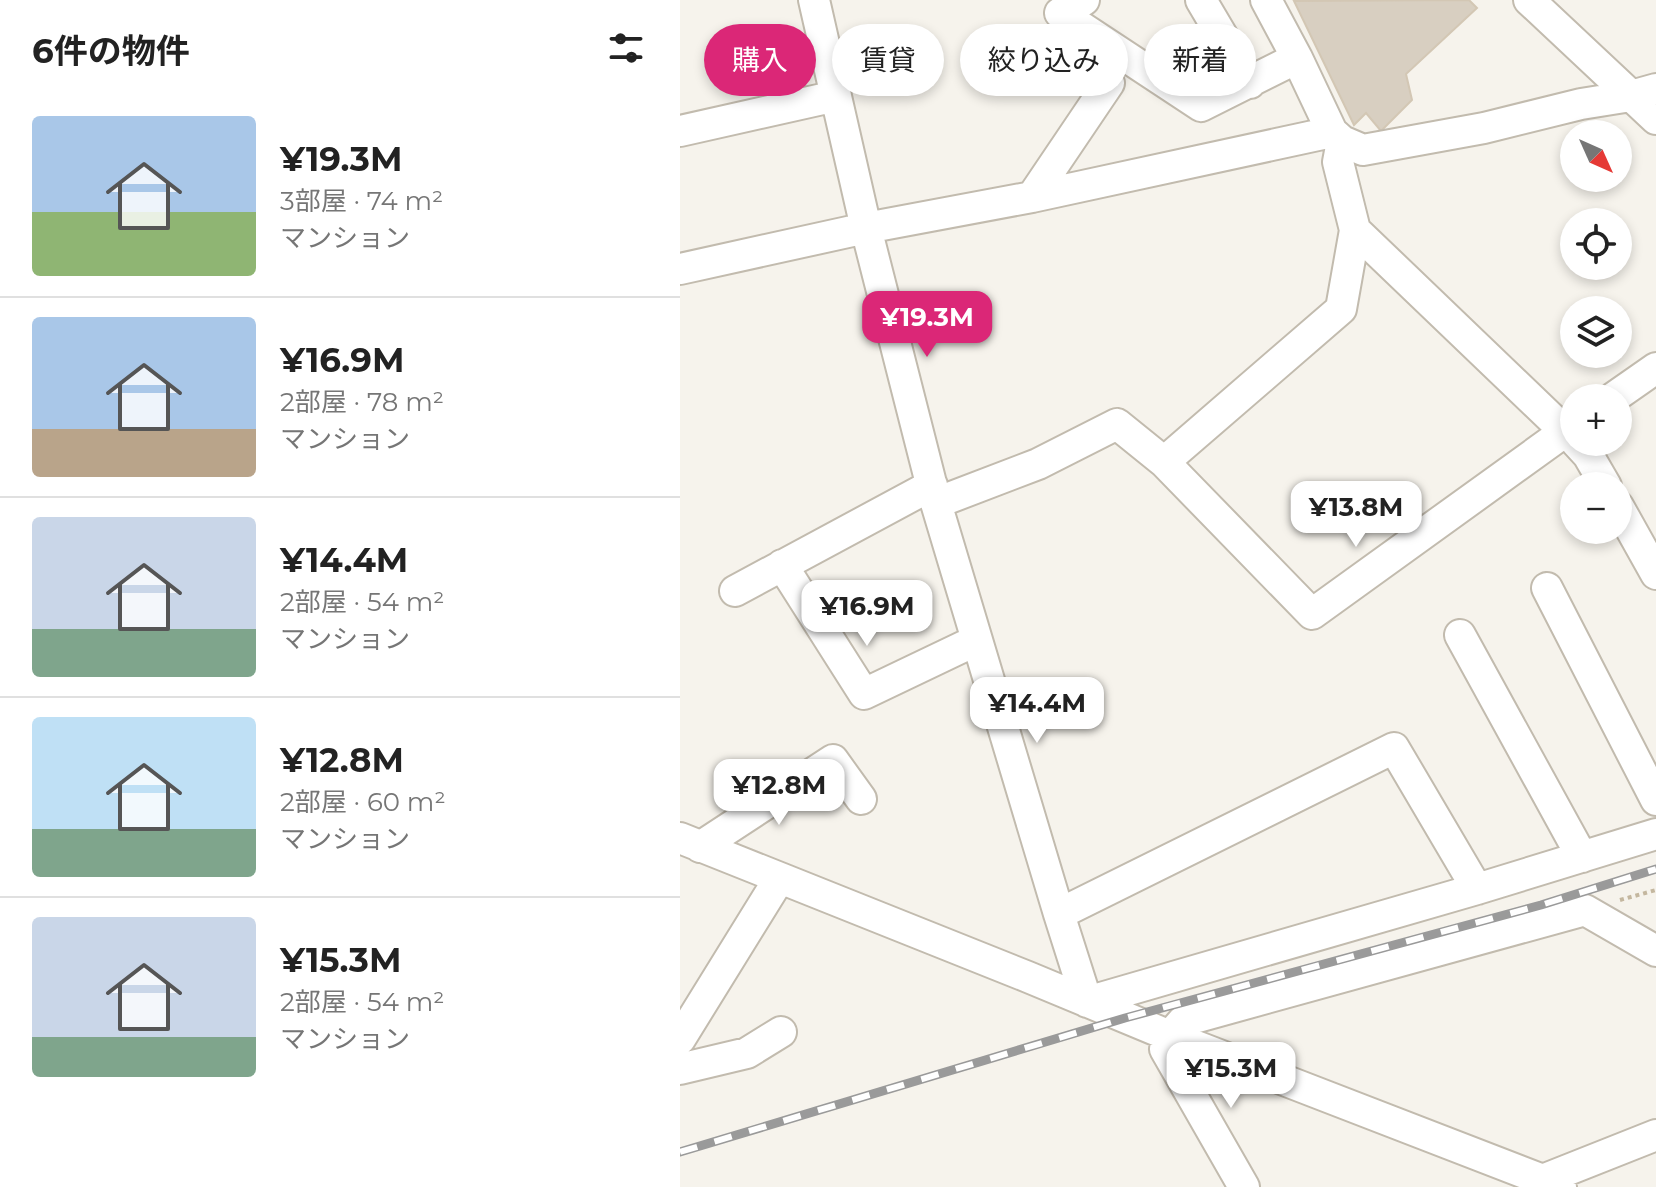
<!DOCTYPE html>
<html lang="ja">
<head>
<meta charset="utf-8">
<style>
	:root { --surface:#fff; --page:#f6f6f6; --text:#222; --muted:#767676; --line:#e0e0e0; --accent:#db2777 }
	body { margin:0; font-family:Montserrat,"Noto Sans JP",sans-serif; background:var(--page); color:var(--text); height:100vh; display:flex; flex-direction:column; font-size:30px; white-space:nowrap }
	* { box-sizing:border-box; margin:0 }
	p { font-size:26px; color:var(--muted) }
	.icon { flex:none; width:44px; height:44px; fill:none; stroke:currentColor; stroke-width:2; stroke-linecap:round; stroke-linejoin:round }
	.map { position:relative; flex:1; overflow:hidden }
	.side { display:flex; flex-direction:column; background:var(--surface); width:680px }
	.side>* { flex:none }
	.hud { position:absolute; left:24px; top:24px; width:760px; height:72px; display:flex; gap:16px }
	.needle { width:52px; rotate:135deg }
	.fabs { position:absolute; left:880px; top:120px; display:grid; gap:16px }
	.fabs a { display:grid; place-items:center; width:72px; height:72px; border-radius:50%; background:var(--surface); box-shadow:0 4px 12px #0003; font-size:40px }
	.price { position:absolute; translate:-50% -68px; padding:0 18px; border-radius:16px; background:#fff; color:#222; font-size:26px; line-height:52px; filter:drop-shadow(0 2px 4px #0008) }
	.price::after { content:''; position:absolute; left:50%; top:48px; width:24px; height:18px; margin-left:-12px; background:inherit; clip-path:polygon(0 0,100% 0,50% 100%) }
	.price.current { background:var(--accent); color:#fff }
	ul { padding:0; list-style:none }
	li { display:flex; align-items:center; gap:24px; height:200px; padding:0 32px }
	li+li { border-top:2px solid var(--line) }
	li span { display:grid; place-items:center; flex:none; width:224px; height:160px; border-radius:8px; color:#555 }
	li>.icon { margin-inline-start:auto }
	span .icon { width:96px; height:96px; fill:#fffc; stroke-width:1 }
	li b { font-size:34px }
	h2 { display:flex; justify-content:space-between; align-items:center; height:96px; padding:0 32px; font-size:34px }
	.tag { padding:0 28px; border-radius:36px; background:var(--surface); box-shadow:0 4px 12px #0003; font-size:28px; line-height:72px }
	.tag.current { background:var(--accent); color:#fff }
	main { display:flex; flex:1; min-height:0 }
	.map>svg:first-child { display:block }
	.building { fill:#d8cfc1; stroke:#d3c7b4; stroke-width:2 }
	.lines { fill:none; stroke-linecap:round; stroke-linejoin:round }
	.minor-casing { stroke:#c2bbae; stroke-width:34 }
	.path { stroke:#c4b79f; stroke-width:4; stroke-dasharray:4 4; stroke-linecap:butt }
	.minor { stroke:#fff; stroke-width:30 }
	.rail-casing { stroke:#9a9a9a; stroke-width:9 }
	.rail { stroke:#fff; stroke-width:6; stroke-dasharray:18; stroke-linecap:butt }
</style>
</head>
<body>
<main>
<section class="side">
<h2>6件の物件<svg class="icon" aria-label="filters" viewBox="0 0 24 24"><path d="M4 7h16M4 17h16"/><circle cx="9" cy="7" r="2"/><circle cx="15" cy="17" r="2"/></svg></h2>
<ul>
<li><span style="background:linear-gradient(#a9c7e8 60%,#8fb573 0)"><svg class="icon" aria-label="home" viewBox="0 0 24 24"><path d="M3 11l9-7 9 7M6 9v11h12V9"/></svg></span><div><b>¥19.3M</b><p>3部屋 · 74 m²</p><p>マンション</p></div></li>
<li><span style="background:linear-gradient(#a9c7e8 70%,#b9a48a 0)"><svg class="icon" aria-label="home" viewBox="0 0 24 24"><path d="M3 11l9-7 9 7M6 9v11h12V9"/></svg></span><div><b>¥16.9M</b><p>2部屋 · 78 m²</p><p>マンション</p></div></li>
<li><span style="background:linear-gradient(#c9d6e8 70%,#7fa58c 0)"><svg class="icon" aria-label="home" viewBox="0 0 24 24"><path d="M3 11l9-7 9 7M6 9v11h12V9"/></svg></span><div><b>¥14.4M</b><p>2部屋 · 54 m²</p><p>マンション</p></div></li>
<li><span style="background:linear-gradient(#bfe0f5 70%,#7fa58c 0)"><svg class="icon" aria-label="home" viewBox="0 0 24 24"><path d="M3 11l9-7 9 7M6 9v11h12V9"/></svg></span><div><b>¥12.8M</b><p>2部屋 · 60 m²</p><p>マンション</p></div></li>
<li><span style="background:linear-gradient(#c9d6e8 75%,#7fa58c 0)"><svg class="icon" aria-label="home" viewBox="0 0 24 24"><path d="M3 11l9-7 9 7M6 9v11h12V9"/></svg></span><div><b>¥15.3M</b><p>2部屋 · 54 m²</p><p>マンション</p></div></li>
</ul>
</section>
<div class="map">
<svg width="976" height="1187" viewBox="0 0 976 1187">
	<rect width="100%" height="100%" fill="#f6f3ec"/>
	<path class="building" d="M789 0 797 8 726 74 732 100 701 131 686 113 674 125 614 1Z"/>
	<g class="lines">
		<g class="minor-casing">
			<path id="minor" d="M134 0 186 228 256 503 379 914 407 1002 797 889 976 834
				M404 0 380 13 521 106 617 58
				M521 0 570 83
				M586 0 617 58 652 132 662 141 683 150 804 128 901 104 951 96 976 89
				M849 0 976 119
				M0 131 156 96
				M352 197 429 83
				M675 230 894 440
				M0 269 186 228 352 197 652 132
				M933 398 976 368
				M896 442 908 455 926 486
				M484 462 632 614 894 425
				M256 503 358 464 437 424 484 462 661 309 675 230 658 162 662 141
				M938 506 976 574
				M102 565 184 694 297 640
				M867 588 976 800
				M55 591 252 485
				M780 635 902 857
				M0 838 348 977 490 1036 881 1187
				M20 847 153 760 181 799
				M379 914 714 748 797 889
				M0 1039 99 879
				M0 1069 67 1053 101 1032
				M855 1183 976 1135
				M564 1187 485 1049 490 1036 503 1021 905 910 976 951"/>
		</g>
		<path class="path" d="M940 900 976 890"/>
		<use href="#minor" class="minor"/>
		<g class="rail-casing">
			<path id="rail" d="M0 1152 445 1018 861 905 976 869"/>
		</g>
		<use href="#rail" class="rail"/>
	</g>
</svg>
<div class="fabs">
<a><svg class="needle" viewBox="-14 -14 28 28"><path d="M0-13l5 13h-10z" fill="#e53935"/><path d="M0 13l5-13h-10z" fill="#767676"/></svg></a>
<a><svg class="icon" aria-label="locate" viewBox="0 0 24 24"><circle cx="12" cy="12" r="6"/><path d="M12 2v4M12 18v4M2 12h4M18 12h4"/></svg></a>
<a><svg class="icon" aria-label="layers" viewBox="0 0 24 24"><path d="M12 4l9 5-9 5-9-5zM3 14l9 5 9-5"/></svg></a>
<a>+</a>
<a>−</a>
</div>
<b class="price current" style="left:247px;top:359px">¥19.3M</b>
<b class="price" style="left:676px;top:549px">¥13.8M</b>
<b class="price" style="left:187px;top:648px">¥16.9M</b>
<b class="price" style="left:357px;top:745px">¥14.4M</b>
<b class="price" style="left:99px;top:827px">¥12.8M</b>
<b class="price" style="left:551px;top:1110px">¥15.3M</b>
<div class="hud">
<a class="tag current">購入</a>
<a class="tag">賃貸</a>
<a class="tag">絞り込み</a>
<a class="tag">新着</a>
</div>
</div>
</main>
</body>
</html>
